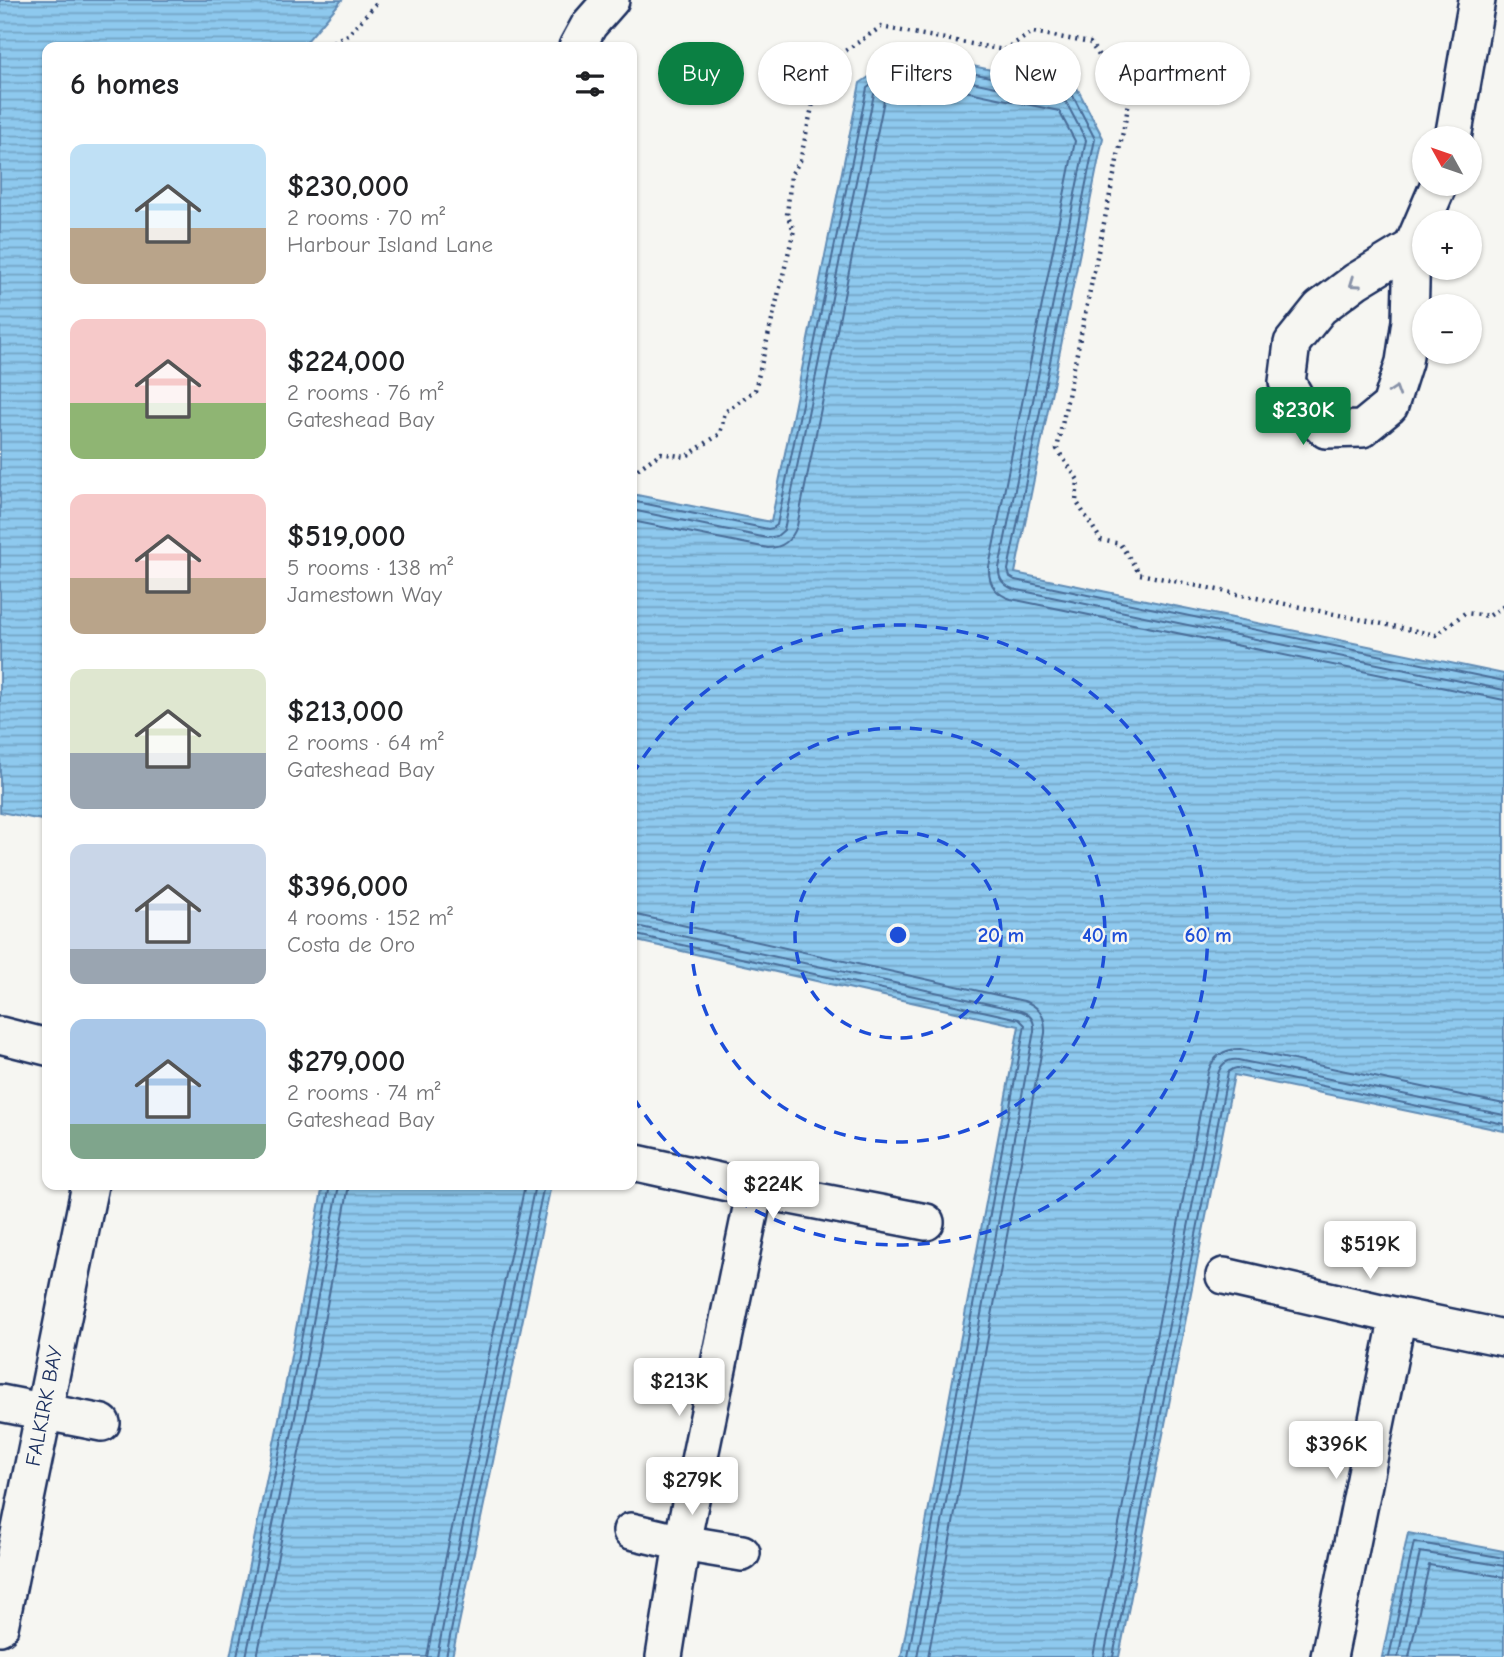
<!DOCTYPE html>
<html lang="en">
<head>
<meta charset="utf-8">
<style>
	:root { --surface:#fff; --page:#f2f2f2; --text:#202124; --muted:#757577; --accent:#0b8043 }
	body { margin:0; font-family:"Comic Neue",sans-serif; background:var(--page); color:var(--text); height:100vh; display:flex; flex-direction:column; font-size:26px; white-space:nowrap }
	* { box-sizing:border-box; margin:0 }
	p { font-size:23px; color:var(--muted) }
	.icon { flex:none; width:38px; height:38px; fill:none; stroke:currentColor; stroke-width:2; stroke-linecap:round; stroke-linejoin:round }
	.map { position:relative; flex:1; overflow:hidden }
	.side { position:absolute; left:42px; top:42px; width:595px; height:1148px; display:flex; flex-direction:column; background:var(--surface); border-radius:14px; box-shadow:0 2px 5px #0004 }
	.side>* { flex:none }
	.banner { position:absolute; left:658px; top:42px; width:665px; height:63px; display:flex; gap:14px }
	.needle { width:46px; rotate:310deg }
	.buttons { position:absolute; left:1412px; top:126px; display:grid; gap:14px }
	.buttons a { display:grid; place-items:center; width:70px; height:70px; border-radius:50%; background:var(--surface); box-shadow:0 2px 5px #0004; font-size:35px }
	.price { position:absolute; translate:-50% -60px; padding:0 16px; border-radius:7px; background:#fff; color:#222; font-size:23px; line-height:46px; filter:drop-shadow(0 2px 4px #0008) }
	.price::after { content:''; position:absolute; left:50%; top:42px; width:21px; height:16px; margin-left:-10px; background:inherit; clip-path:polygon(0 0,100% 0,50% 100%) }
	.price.current { background:var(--accent); color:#fff }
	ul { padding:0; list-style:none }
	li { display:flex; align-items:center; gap:21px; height:175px; padding:0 28px }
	li span { display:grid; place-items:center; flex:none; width:196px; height:140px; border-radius:14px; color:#555 }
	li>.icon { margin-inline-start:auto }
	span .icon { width:84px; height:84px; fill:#fffc; stroke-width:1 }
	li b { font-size:30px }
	h2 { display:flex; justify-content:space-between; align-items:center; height:84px; padding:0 28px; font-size:30px }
	.pill { padding:0 24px; border-radius:32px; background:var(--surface); box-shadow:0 2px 5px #0004; font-size:24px; line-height:63px }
	.pill.current { background:var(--accent); color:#fff }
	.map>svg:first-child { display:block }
	.water { fill:url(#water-rules); stroke:#608bb4; stroke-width:2 }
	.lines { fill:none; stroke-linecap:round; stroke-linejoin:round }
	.shore { stroke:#496d98; stroke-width:2 }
	.minor-casing { stroke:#1b2f5e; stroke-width:40 }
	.path { stroke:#1b2f5e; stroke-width:4.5; stroke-dasharray:2 5; stroke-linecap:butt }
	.minor { stroke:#f6f6f2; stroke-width:35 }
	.oneway { stroke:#8892a8 }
	.ring { fill:none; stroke:#1d4ed8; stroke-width:3.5; stroke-dasharray:12 9 }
	.labels { text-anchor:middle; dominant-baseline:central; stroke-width:5; stroke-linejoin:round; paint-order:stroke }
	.street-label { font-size:21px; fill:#1b2f5e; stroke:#f6f6f2 }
	.centre { fill:#1d4ed8; stroke:#f6f6f2; stroke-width:3.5 }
	.ring-label { font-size:21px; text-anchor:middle; font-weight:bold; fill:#1d4ed8; stroke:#f6f6f2; stroke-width:5; stroke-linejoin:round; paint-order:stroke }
</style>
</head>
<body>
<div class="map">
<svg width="1504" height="1657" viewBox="0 0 1504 1657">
	<defs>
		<pattern id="water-rules" width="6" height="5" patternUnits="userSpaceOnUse" patternTransform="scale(1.75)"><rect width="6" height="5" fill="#8ec9ee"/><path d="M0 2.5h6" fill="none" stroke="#73a4c4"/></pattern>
	</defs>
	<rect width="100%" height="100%" fill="#f6f6f2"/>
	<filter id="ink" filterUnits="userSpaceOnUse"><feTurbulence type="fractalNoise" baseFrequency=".0143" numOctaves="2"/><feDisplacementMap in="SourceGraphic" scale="14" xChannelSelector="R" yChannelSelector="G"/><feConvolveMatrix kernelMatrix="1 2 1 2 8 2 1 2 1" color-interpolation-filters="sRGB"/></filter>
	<g filter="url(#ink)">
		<path class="water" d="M0 0H342L302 47H47V821L0 812Z
			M906 52 1077 88 1103 138 1015 573 1504 674V1131L1234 1075 1119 1657H901L1019 1026 632 940V494L771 522 860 83Z
			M323 1185H551L452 1657H230L281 1409Z
			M1408 1533 1504 1551V1657H1382Z"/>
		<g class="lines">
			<path class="shore" d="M632 501 768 529 773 528 777 525 867 88 909 60 1072 94 1095 139 1008 570 1010 577 1015 580 1504 681
				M632 510 767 538 777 536 784 530 874 94 911 69 1066 102 1086 140 999 568C998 578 1003 585 1013 589L1504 690
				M632 521 768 548C783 548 792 540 797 526L884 100 913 80 1059 111 1075 141 989 567C988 583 995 594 1011 599L1504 700
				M632 914 1024 1001C1039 1006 1046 1017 1045 1033L928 1657
				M632 925 1021 1011C1030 1014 1035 1021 1034 1031L917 1657
				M632 934 1019 1019 1025 1025 908 1657
				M237 1657 288 1410 330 1185
				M246 1657 296 1412 339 1185
				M257 1657 307 1414 349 1185
				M427 1657 445 1561 525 1185
				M437 1657 455 1563 535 1185
				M446 1657 464 1565 544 1185
				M1093 1657 1208 1072C1213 1056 1224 1049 1240 1049L1504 1104
				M1104 1657 1218 1074C1221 1064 1228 1059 1238 1060L1504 1115
				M1113 1657 1228 1072 1233 1069 1237 1068 1504 1124
				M1389 1657 1414 1542 1504 1558
				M1398 1657 1420 1552 1504 1566
				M1409 1657 1429 1565 1504 1577"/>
			<g class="minor-casing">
				<path id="minor" d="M577 47 589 25 611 0
					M1453 138 1477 0
					M1412 247 1356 281 1320 308 1292 343 1287 382 1300 405 1326 430 1362 429 1390 406 1404 362 1410 321 1412 247 1439 184
					M0 1035 47 1047
					M632 1162 755 1189 926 1222
					M1224 1276 1398 1316 1504 1338
					M0 1403 102 1423
					M631 1531 682 1543 742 1553
					M0 1627 90 1185
					M664 1657 682 1543 755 1189
					M1329 1657 1398 1316"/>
			</g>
			<path class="path" d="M329 47 335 40 348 35 379 0
				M632 473 661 453 685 457 720 434 725 412 755 390 794 230 787 215 791 175 800 161 821 67 881 27 1004 50 1033 32 1090 43 1130 98 1057 449 1078 480 1076 501 1101 540 1120 544 1140 574 1436 635 1465 613 1489 616 1504 606"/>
			<use href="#minor" class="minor"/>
		</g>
		<defs><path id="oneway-chevron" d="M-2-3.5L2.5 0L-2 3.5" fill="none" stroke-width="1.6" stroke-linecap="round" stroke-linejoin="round" transform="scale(1.75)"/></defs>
		<g class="oneway">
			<use href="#oneway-chevron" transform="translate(1354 283) rotate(145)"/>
			<use href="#oneway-chevron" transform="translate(1395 391) rotate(-72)"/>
		</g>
	</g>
	<g class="ring">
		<circle cx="898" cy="935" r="103"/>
		<circle cx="898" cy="935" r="207"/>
		<path d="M632 775A310 310 0 1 1 632 1095"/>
	</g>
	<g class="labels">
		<g class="street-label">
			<text transform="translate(44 1406) rotate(-79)">FALKIRK BAY</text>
		</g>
	</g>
	<circle cx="898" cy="935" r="10" class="centre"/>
	<g class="ring-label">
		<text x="1001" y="942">20 m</text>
		<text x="1105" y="942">40 m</text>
		<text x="1208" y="942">60 m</text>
	</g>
</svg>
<div class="buttons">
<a><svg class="needle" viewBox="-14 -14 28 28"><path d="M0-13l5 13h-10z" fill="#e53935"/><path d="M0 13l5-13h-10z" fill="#757577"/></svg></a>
<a>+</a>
<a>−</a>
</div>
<b class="price current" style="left:1303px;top:447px">$230K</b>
<b class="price" style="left:773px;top:1221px">$224K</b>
<b class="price" style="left:1370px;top:1281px">$519K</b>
<b class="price" style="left:679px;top:1418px">$213K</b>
<b class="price" style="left:1336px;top:1481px">$396K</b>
<b class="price" style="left:692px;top:1517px">$279K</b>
<div class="banner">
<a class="pill current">Buy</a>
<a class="pill">Rent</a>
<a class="pill">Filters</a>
<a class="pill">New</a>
<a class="pill">Apartment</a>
</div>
<section class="side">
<h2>6 homes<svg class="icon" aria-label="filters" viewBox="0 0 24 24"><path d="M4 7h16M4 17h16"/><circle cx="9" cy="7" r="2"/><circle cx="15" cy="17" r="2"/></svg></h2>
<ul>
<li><span style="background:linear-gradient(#bfe0f5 60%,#b9a48a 0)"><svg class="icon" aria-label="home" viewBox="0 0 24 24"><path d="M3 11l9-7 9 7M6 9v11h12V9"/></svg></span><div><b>$230,000</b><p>2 rooms · 70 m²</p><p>Harbour Island Lane</p></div></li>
<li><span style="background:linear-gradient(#f6c9c9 60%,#8fb573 0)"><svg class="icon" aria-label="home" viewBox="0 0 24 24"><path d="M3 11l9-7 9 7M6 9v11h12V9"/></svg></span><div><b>$224,000</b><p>2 rooms · 76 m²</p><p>Gateshead Bay</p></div></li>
<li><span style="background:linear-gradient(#f6c9c9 60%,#b9a48a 0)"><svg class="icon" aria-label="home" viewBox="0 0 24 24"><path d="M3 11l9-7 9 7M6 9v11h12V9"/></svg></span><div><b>$519,000</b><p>5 rooms · 138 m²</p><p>Jamestown Way</p></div></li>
<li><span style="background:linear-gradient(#dfe7d0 60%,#9aa5b1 0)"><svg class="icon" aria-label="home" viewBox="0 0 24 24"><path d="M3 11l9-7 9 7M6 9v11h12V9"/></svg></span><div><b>$213,000</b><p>2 rooms · 64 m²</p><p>Gateshead Bay</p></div></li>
<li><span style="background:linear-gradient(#c9d6e8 75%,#9aa5b1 0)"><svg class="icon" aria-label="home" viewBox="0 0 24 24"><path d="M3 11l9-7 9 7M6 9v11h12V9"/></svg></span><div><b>$396,000</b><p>4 rooms · 152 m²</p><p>Costa de Oro</p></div></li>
<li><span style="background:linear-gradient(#a9c7e8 75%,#7fa58c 0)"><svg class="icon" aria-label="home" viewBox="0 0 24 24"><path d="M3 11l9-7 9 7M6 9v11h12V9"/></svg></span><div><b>$279,000</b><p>2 rooms · 74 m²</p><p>Gateshead Bay</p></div></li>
</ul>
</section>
</div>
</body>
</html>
